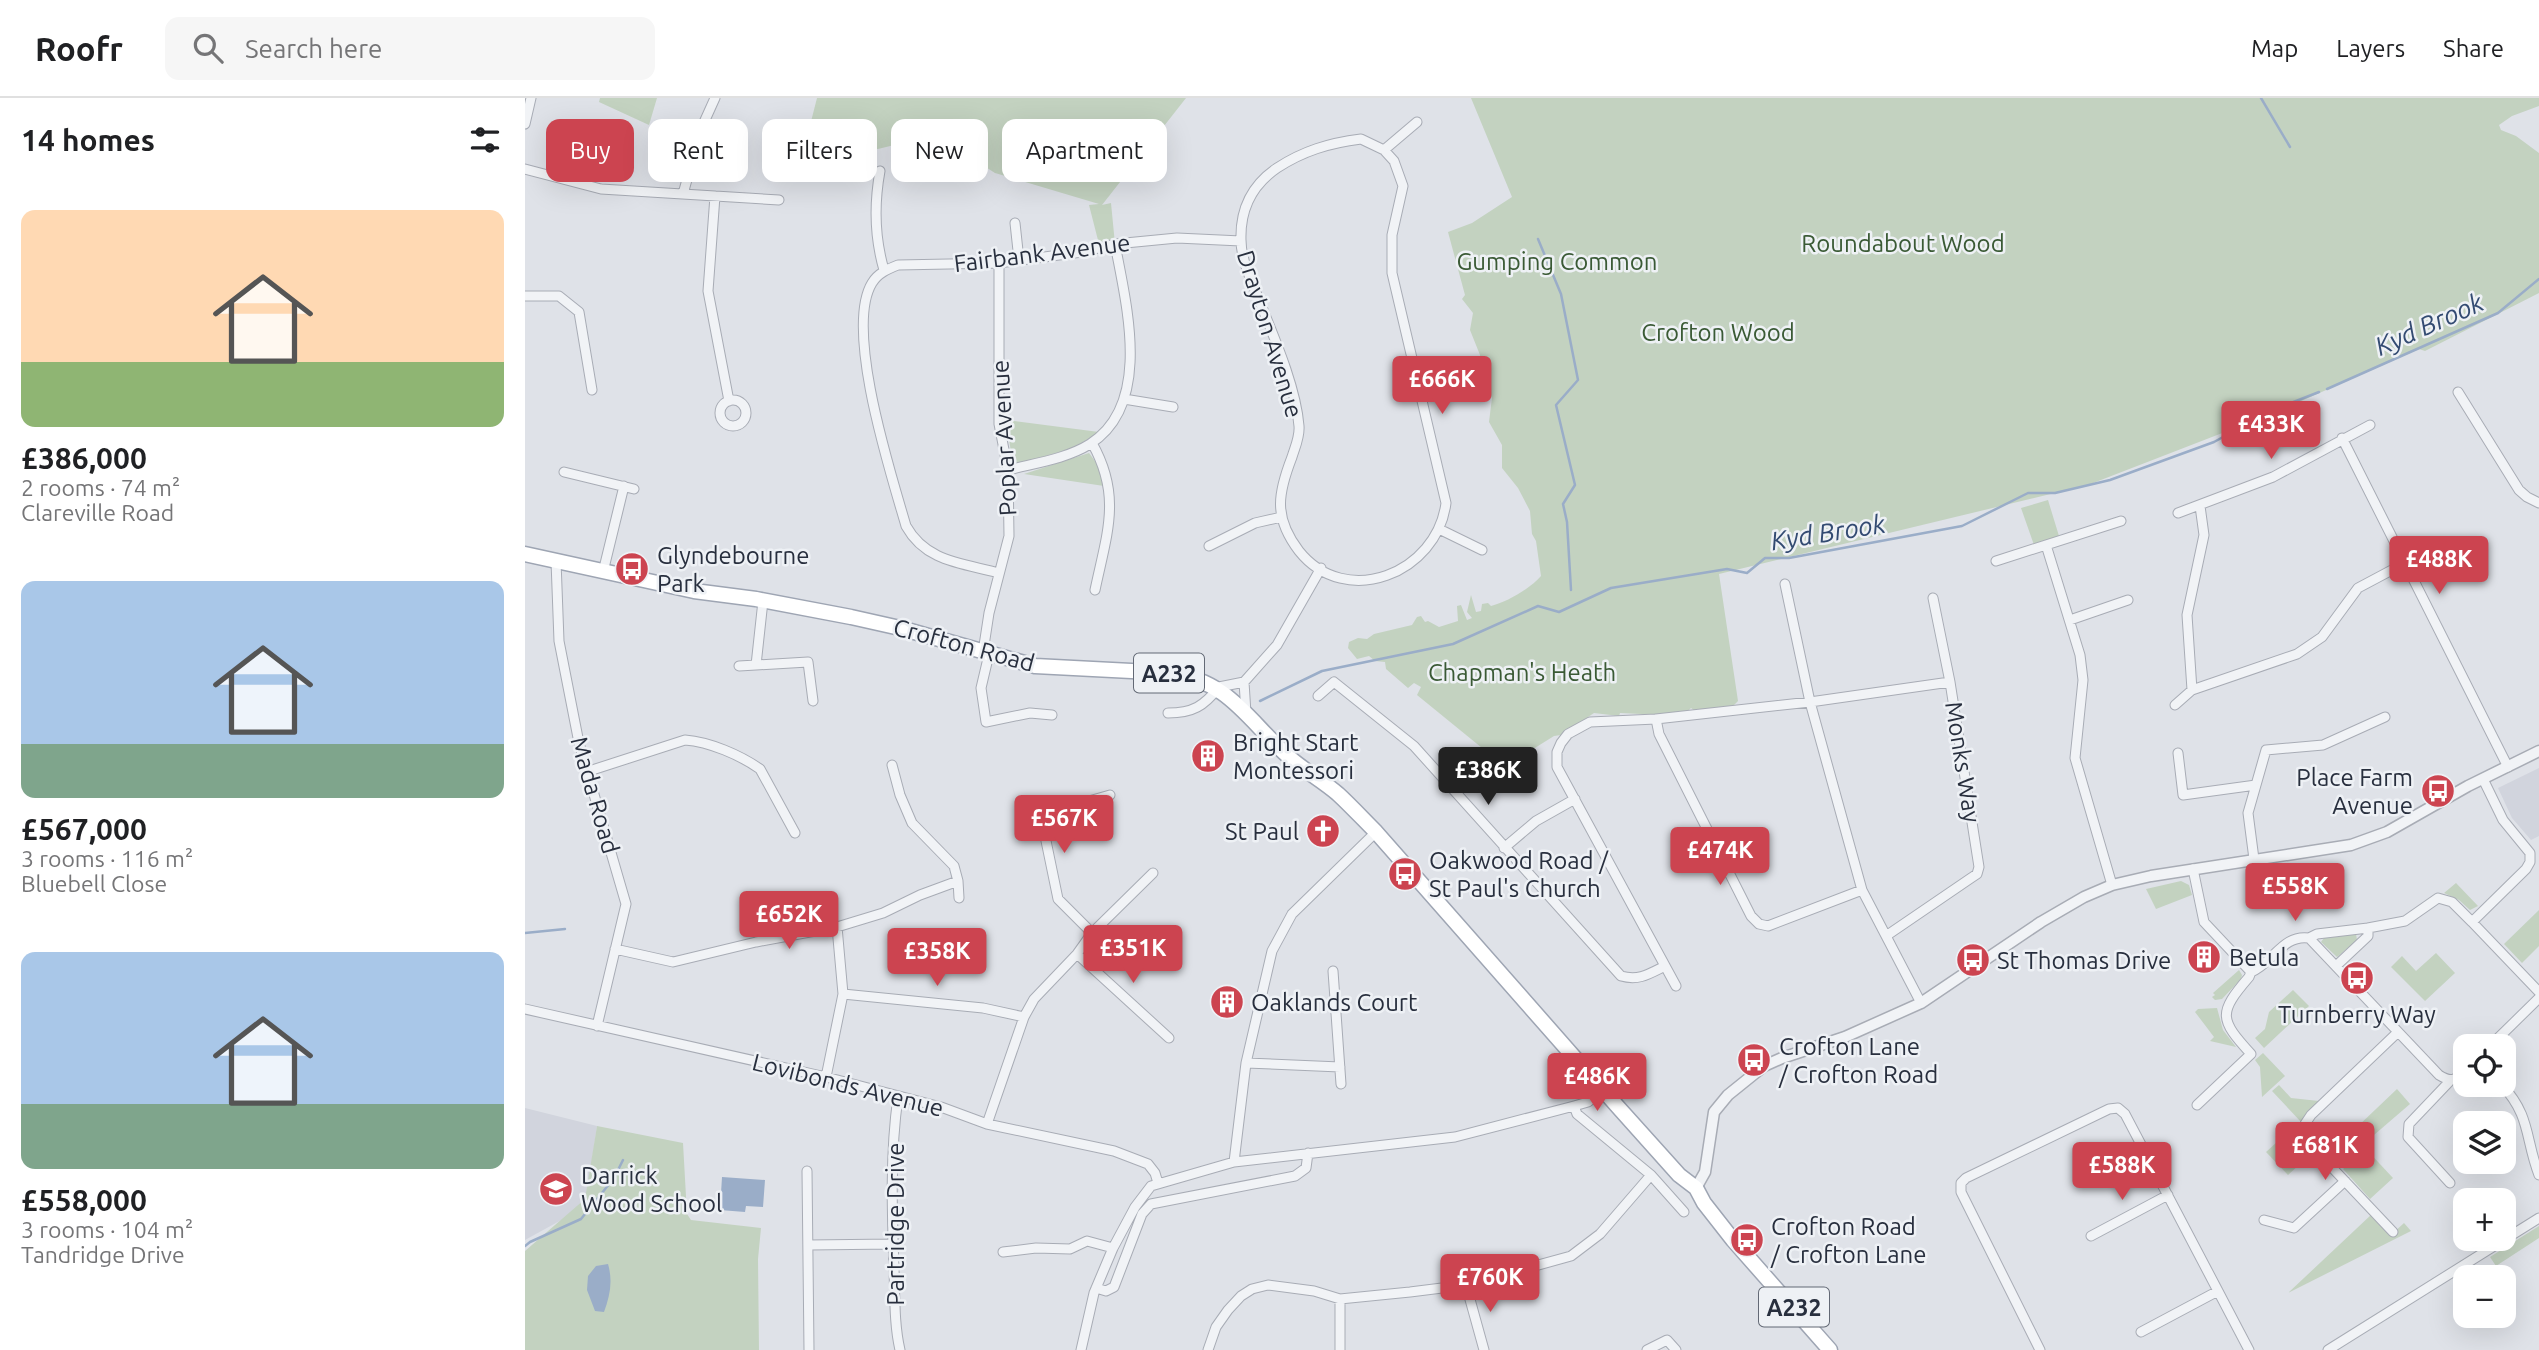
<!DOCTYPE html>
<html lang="en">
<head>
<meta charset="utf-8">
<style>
	:root { --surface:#fff; --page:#f6f6f6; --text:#202124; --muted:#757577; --line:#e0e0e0; --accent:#cc4450 }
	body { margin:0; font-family:Ubuntu,sans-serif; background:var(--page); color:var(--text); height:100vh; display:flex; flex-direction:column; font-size:26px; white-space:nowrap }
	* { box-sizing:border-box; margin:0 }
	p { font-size:23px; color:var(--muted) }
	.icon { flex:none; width:38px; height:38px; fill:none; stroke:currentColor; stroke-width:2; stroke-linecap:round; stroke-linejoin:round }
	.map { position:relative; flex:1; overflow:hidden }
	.sheet { display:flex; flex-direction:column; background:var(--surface); width:525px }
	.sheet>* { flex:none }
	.banner { position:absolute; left:21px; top:21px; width:665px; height:63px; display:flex; gap:14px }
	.buttons { position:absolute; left:1928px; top:936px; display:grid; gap:14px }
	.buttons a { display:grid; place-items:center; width:63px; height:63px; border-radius:14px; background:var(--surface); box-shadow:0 7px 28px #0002; font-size:35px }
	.price { position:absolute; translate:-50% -60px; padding:0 16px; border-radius:7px; background:var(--accent); color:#fff; font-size:23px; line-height:46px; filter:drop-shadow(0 2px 4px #0008) }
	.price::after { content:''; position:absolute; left:50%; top:42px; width:21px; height:16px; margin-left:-10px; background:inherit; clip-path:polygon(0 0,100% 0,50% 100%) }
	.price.current { background:#222; color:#fff }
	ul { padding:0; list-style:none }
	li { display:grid; align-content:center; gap:14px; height:371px; padding:0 21px }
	li span { display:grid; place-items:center; height:217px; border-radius:14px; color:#555 }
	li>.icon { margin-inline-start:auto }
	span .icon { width:126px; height:126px; fill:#fffc; stroke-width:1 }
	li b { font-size:30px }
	h2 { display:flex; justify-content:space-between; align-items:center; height:84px; padding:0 21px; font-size:30px }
	.tag { padding:0 24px; border-radius:14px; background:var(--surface); box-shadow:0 7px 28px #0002; font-size:24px; line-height:63px }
	.tag.current { background:var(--accent); color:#fff }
	header { display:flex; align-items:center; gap:42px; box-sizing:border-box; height:98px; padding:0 35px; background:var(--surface); border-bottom:2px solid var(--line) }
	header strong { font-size:33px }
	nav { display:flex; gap:38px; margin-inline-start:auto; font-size:24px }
	.search { width:490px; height:63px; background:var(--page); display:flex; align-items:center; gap:18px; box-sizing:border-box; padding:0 24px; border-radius:14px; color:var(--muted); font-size:26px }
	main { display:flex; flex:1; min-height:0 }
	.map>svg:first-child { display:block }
	.built { fill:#d1d4dd }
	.green { fill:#c3d2c0 }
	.water { fill:#9aadc8 }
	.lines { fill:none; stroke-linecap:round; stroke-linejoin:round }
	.stream { stroke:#9aadc8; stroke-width:2.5 }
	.minor-casing { stroke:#a8acb5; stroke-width:11 }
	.tertiary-casing { stroke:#a8acb5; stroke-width:13 }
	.primary-casing { stroke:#9ea5b3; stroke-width:17 }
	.minor { stroke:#f1f3f6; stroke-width:9 }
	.tertiary { stroke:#f1f3f6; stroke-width:10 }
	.primary { stroke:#fff; stroke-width:14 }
	.labels { text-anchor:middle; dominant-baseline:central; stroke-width:5; stroke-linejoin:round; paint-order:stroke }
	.shield { fill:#eef1f5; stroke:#636975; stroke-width:2 }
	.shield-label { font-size:23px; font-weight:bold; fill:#282f3e }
	.park-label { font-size:24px; fill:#3a5a35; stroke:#eef1f5 }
	.street-label { font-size:24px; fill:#282f3e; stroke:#eef1f5 }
	.poi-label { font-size:24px; fill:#282f3e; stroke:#eef1f5; text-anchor:start }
	.water-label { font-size:26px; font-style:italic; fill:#334b72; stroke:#eef1f5 }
</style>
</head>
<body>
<header>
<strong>Roofr</strong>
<div class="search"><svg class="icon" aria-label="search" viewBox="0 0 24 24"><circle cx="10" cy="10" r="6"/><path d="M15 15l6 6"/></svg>Search here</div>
<nav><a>Map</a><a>Layers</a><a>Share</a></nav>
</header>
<main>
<section class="sheet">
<h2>14 homes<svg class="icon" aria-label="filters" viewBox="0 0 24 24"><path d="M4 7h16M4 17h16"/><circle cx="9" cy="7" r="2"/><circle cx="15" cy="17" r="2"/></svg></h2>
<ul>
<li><span style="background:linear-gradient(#ffd9b3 70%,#8fb573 0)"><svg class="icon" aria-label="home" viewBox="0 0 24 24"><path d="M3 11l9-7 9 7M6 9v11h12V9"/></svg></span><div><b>£386,000</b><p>2 rooms · 74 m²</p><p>Clareville Road</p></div></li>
<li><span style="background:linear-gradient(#a9c7e8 75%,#7fa58c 0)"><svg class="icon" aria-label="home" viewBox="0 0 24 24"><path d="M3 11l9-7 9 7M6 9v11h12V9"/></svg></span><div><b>£567,000</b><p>3 rooms · 116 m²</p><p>Bluebell Close</p></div></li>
<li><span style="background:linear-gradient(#a9c7e8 70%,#7fa58c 0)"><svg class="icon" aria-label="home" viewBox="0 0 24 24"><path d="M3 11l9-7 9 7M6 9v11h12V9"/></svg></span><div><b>£558,000</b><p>3 rooms · 104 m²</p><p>Tandridge Drive</p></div></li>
</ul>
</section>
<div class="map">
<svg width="2014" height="1252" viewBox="0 0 2014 1252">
	<rect width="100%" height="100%" fill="#dfe2e8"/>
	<path class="built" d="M2014 670V738L2006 742 1987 720 1973 690Z
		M0 1010 72 1028 60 1109 0 1142Z"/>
	<path class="green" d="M75 0H132L124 27 74 4Z
		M292 0H661L577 107 586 105 590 146 575 150 564 107 574 106 470 75 410 37 353 51 280 47Z
		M946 0H2014V8L1987 18 1974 27 1976 32 1991 38 2014 55V195L1900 253 1894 251 1749 315 1563 387 1194 476 1213 603C1205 613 1193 612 1182 614L1180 611 1170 613 1166 610 1160 616 1130 618 1127 616 1120 618 1116 616 1095 615 1094 618 1069 615 1036 637 1029 638 992 661 973 663 892 597 896 589 889 585 883 590 861 571 860 564 850 563 844 558 832 561 823 550 824 544 833 540 842 541 849 536 887 527 892 519 896 518 900 524 903 523 914 529 933 523 932 508 936 507 942 522 947 520 942 514 946 497 951 514 956 513 957 506 963 505 966 508C982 504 1006 490 1016 478L1011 443 1007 436 1005 413 993 390 977 370V347L964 324 967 300 954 282 955 257 945 232 948 215 937 201 940 197 923 134 947 125 987 99Z
		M481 322 574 334 549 350 488 367Z
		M564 355 576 371 579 388 499 376Z
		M1523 402 1534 438 1509 447 1496 410Z
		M1656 783 1664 787 1667 797 1631 811 1621 791Z
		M1931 785 1953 808 1945 812 1934 802 1919 795Z
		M2014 812V848L1997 865 1979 846Z
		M1825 836H1831L1832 842 1812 859 1796 844 1799 840Z
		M1911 855 1930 875 1900 903 1866 869 1877 858 1891 873Z
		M1714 872 1717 877 1716 881 1697 901 1690 902 1687 899 1690 897 1688 895Z
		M1768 892 1784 908 1739 950 1730 940 1740 931 1744 914Z
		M1692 910 1698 932 1711 949 1685 943 1689 939 1670 914 1673 911Z
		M1738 955 1760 978 1737 999 1735 969 1730 962Z
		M1754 987 1766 1000 1794 1003 1776 1024 1747 993Z
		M1872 991 1885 1006 1842 1043 1831 1030Z
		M1773 1025 1777 1044 1787 1055 1763 1077 1741 1054Z
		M72 1028 158 1045 162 1116 166 1122 236 1130 233 1161 234 1252H0V1153L60 1101Z
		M1840 1050 1868 1080 1845 1101 1818 1071Z
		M1847 1116 1867 1136 1879 1125 1886 1133 1763 1195Z
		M2014 1128V1140L1971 1168 1965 1159Z"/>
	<path class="water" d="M197 1079 240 1082 238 1109 221 1108 220 1114 195 1112Z
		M83 1166C88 1183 85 1198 79 1214L70 1213 62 1192 63 1178 71 1168Z"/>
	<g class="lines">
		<path class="stream" d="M1736 0 1765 49
			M1013 141 1036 196 1053 282 1031 307 1050 387 1038 406 1042 424 1046 492
			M1802 291 1973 215 2014 181
			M735 603 797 573 928 546 1013 508 1034 514 1086 490 1202 471 1222 475 1240 460H1264L1437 428 1503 395H1530L1585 382 1689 344 1745 313 1794 294
			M0 835 40 831
			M0 1148 5 1144 56 1121 89 1080 98 1062"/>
		<g class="minor-casing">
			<path id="minor" d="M0 26 6 0
				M836 41 859 52 869 63 878 88 867 137V175L921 405C912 475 821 512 774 453 748 419 753 395 767 359 770 349 775 339 774 328 771 289 749 239 734 202 727 184 716 162 716 142 715 111 727 87 752 70 778 53 804 45 836 41Z
				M859 52 892 24
				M0 71 76 91 254 102
				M355 73C349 106 350 141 359 172
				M158 96 176 31 190 0
				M190 98 183 193 204 303
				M490 125 494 162
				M0 198H34L54 214 67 292
				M1933 294 1994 392 2002 399 2014 405
				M599 301 648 309
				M195 315a13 13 0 1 1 26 0a13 13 0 1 1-26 0Z
				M1817 340 1983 669
				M567 345C597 398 582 435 570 492
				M483 372C510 365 541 361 565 346 628 306 601 206 590 146
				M39 374 109 391
				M1653 415 1748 379 1845 327
				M914 431 957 452
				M1521 447 1555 557 1558 582 1550 660 1587 787
				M684 448 730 425 757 419
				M31 463 34 543 54 645 101 806 72 928
				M1471 463 1596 423
				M78 474 99 388
				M474 475C437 465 401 464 381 428 366 376 319 231 347 185 353 175 363 171 373 167L474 165 557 154 590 146 652 140 716 143
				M1260 486 1285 604 1337 792 1396 905
				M1408 500 1425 584
				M1545 522 1603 502
				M458 554 464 515 484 438 483 372 474 326V165
				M464 556 456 590 461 624 505 615 527 617
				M231 567 283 564 288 603
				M214 568 231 567 238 503
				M1667 592 1662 517 1679 437 1675 408
				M793 598 809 584 889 648 1096 878C1114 883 1124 876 1140 868
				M1650 607 1667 592 1772 556 1797 539 1833 490 1880 465
				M643 615C668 615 679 608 694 589L719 584
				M721 615 719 584 752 547 796 470
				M1131 621 1134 636 1226 818 1234 826 1243 828 1337 792
				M1653 655 1658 697 1731 687
				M367 667 375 697 387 725 429 768 433 783 434 800
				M61 674 160 642C185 644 215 657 235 671L270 735
				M1958 681 1978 722 2005 755V764L2001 771 1947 824 2014 894
				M979 750 1011 723 1050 701
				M1729 761 1723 715 1741 652 1798 647 1860 619
				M1668 771 1679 824 1726 874C1748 865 1758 836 1784 840L1914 977C1927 985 1930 982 1941 972
				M567 835 533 801 520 738 536 711 585 697
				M1784 840 1792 836 1843 830
				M90 851 148 864 231 844 312 829 358 815 395 797 433 783
				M552 856 644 940
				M1811 868 1843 838V830L1880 823 1913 800 1927 804 1947 824
				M808 873 816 986
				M1151 888 1032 669V654L1036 645 1043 636 1065 624 1131 621 1285 604 1425 584 1454 769 1452 776 1446 780 1361 838
				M318 896 458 910 499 919
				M0 911 301 979 416 1009 462 1026 589 1053 623 1066 630 1075 633 1085
				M1965 948 2014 900
				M721 965 815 969
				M301 979 318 896 312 829
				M1924 984 1884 1026 1883 1039 1925 1085
				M1977 987C2006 1018 2000 1041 2014 1077
				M373 999C365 1055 367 1114 369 1171 370 1198 369 1226 375 1252
				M1672 1007 1726 956C1694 921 1693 915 1724 879L1726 874
				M1049 1008 1052 1016 1126 1077 1159 1114
				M462 1026 499 919 509 901 552 856 567 835 628 775
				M709 1064 721 965 747 853 767 816 851 734
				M282 1073 284 1252
				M1739 1122 1769 1130 1820 1083
				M1868 1134 1780 1041V1026L1786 1017 1873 934
				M1566 1138 1643 1097
				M284 1147 368 1146
				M478 1154 511 1150 545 1151 562 1143 588 1150
				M941 1187 959 1252
				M571 1190 581 1193 589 1189 617 1116 626 1106 770 1078 781 1070 783 1055
				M1616 1234 1693 1193
				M556 1252 569 1195 588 1150 610 1109 626 1088 709 1064 930 1039 1049 1008 1063 1004 1078 992
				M683 1252 691 1229 703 1212 716 1198 727 1191 743 1187 789 1193 815 1201 885 1194 941 1187 1046 1158 1075 1136 1126 1077
				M815 1252V1201
				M1122 1252 1142 1242 1151 1252
				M1515 1252 1436 1094V1085L1441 1080 1584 1011 1593 1010 1600 1016 1724 1252
				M1803 1252 2014 1120"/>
		</g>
		<g class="tertiary-casing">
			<path id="tertiary" d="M1171 1090 1180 1074 1189 1014 1203 997 1239 968 1257 960 1320 939 1396 905 1516 824 1559 799 1587 787 1626 778 1826 747 1862 734 1943 688 2014 653"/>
		</g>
		<g class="primary-casing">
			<path id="primary" d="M0 456 169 493 231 501 326 519 375 530 510 568 645 575C705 583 723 623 765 660 780 673 798 683 813 696 826 708 838 721 851 734L1093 1009 1154 1077 1171 1090 1179 1105 1208 1142 1305 1252"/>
		</g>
		<use href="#minor" class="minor"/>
		<use href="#tertiary" class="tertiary"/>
		<use href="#primary" class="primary"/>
	</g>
	<defs>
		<g id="bus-disc" transform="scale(1.75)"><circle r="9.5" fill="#cc4450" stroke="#eef1f5"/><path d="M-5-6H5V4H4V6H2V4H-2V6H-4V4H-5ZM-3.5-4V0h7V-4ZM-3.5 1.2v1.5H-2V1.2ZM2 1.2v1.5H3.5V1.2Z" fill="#fff"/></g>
		<g id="building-disc" transform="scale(1.75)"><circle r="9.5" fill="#cc4450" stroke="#eef1f5"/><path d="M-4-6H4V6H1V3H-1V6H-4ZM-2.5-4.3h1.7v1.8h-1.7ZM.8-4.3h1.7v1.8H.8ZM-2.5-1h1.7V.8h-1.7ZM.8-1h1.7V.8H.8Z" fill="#fff"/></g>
		<g id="church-disc" transform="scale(1.75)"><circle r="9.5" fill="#cc4450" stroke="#eef1f5"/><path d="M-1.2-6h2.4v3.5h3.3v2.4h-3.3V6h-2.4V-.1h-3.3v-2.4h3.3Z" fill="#fff"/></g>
		<g id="school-disc" transform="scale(1.75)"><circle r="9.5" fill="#cc4450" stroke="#eef1f5"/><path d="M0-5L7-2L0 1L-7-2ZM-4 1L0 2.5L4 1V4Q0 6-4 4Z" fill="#fff"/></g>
	</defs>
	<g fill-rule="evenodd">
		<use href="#bus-disc" x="107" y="471"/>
		<use href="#building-disc" x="683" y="658"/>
		<use href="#bus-disc" x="1913" y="693"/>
		<use href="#church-disc" x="798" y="733"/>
		<use href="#bus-disc" x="880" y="776"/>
		<use href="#building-disc" x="1679" y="859"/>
		<use href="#bus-disc" x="1448" y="862"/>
		<use href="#bus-disc" x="1832" y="880"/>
		<use href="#building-disc" x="702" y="904"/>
		<use href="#bus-disc" x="1229" y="962"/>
		<use href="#school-disc" x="31" y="1091"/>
		<use href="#bus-disc" x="1222" y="1142"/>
	</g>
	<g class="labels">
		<g class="shield">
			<rect x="609" y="555.5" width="70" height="39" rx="5"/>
			<rect x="1234" y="1189.5" width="70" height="39" rx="5"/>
		</g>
		<g class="shield-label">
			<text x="644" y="575">A232</text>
			<text x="1269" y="1209">A232</text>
		</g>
		<g class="park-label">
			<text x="1378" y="145">Roundabout Wood</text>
			<text x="1032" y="163">Gumping Common</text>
			<text x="1193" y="234">Crofton Wood</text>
			<text x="997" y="574">Chapman's Heath</text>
		</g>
		<g class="street-label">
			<text transform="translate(517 155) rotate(-7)">Fairbank Avenue</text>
			<text transform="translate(745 236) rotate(73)">Drayton Avenue</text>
			<text transform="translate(479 340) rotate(-93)">Poplar Avenue</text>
			<text transform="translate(439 547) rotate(15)">Crofton Road</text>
			<text transform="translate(1438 664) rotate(81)">Monks Way</text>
			<text transform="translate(70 697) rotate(74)">Mada Road</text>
			<text transform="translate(323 987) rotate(14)">Lovibonds Avenue</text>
			<text transform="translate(370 1126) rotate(-90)">Partridge Drive</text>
		</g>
		<g class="poi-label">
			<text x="132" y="457">Glyndebourne<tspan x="132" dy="28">Park</tspan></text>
			<text x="708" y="644">Bright Start<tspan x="708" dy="28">Montessori</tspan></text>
			<text x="1888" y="679" text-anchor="end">Place Farm<tspan x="1888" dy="28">Avenue</tspan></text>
			<text x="774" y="733" text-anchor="end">St Paul</text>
			<text x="904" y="762">Oakwood Road /<tspan x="904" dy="28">St Paul's Church</tspan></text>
			<text x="1704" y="859">Betula</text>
			<text x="1472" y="862">St Thomas Drive</text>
			<text x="726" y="904">Oaklands Court</text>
			<text x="1832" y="916" text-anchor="middle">Turnberry Way</text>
			<text x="1254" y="948">Crofton Lane<tspan x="1254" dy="28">/ Crofton Road</tspan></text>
			<text x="56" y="1077">Darrick<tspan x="56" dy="28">Wood School</tspan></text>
			<text x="1246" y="1128">Crofton Road<tspan x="1246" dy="28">/ Crofton Lane</tspan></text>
		</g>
		<g class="water-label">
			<text transform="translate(1904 226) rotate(-24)">Kyd Brook</text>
			<text transform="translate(1303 434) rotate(-9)">Kyd Brook</text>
		</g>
	</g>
</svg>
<div class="buttons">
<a><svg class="icon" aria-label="locate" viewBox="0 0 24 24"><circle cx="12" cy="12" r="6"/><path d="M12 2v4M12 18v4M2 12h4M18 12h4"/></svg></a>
<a><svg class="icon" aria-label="layers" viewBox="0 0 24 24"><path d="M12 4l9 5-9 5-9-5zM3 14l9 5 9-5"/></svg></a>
<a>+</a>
<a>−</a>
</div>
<b class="price" style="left:917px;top:318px">£666K</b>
<b class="price" style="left:1746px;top:363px">£433K</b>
<b class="price" style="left:1914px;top:498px">£488K</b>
<b class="price current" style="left:963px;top:709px">£386K</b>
<b class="price" style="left:539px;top:757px">£567K</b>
<b class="price" style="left:1195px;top:789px">£474K</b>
<b class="price" style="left:1770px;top:825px">£558K</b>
<b class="price" style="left:264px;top:853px">£652K</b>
<b class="price" style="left:608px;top:887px">£351K</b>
<b class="price" style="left:412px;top:890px">£358K</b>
<b class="price" style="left:1072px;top:1015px">£486K</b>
<b class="price" style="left:1800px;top:1084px">£681K</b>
<b class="price" style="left:1597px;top:1104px">£588K</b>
<b class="price" style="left:965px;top:1216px">£760K</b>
<div class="banner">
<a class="tag current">Buy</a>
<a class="tag">Rent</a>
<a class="tag">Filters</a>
<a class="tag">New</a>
<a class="tag">Apartment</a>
</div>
</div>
</main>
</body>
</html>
